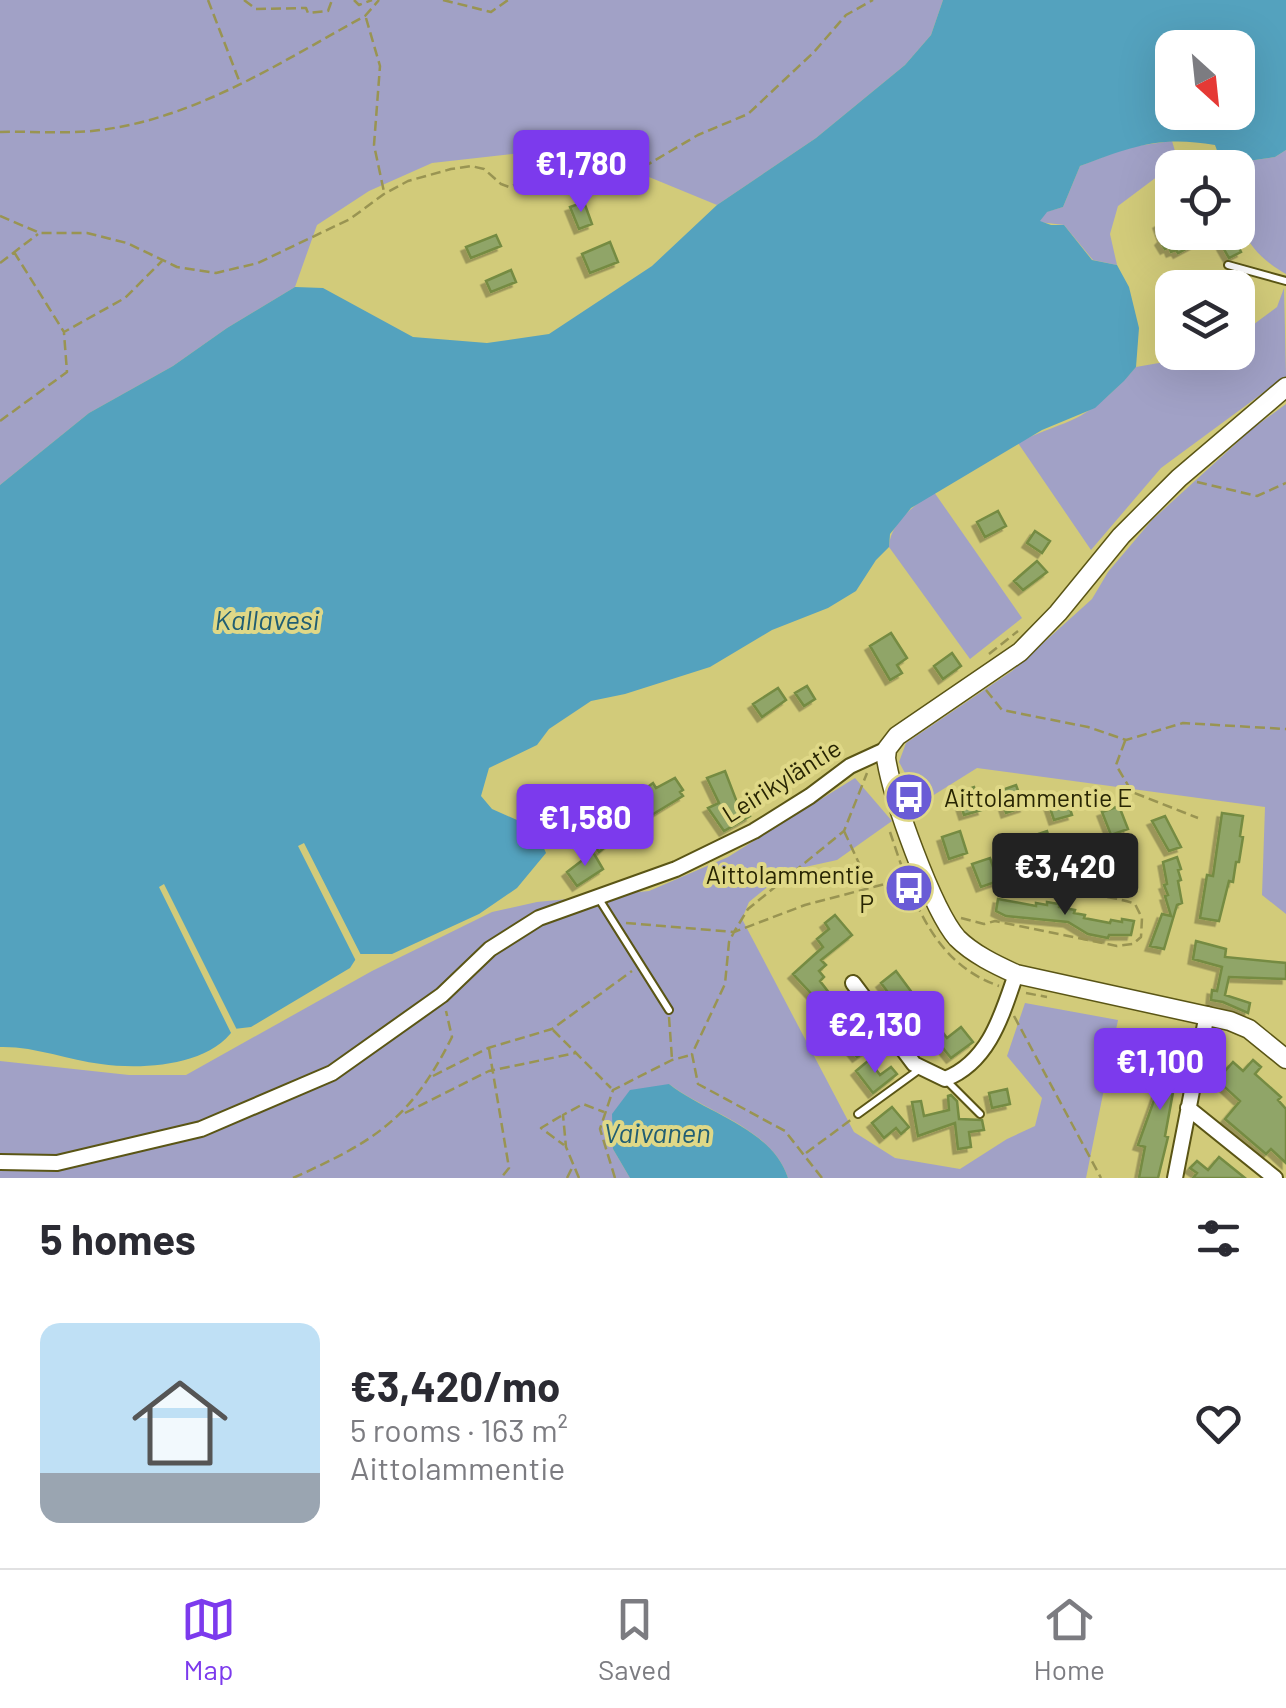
<!DOCTYPE html>
<html lang="en">
<head>
<meta charset="utf-8">
<style>
	:root { --surface:#fff; --page:#f2f2f3; --text:#2b2b33; --muted:#7c7c81; --line:#e1e1e2; --accent:#7c3aed }
	body { margin:0; font-family:Barlow,sans-serif; background:var(--page); color:var(--text); height:100vh; display:flex; flex-direction:column; font-size:38px; white-space:nowrap }
	* { box-sizing:border-box; margin:0 }
	p { font-size:32px; color:var(--muted) }
	.icon { flex:none; width:55px; height:55px; fill:none; stroke:currentColor; stroke-width:2; stroke-linecap:round; stroke-linejoin:round }
	.map { position:relative; height:1178px; overflow:hidden }
	.details { display:flex; flex-direction:column; background:var(--surface); flex:1 }
	.details>* { flex:none }
	.needle { width:65px; rotate:153deg }
	.buttons { position:absolute; left:1155px; top:30px; display:grid; gap:20px }
	.buttons a { display:grid; place-items:center; width:100px; height:100px; border-radius:20px; background:var(--surface); box-shadow:0 10px 40px #0002; font-size:50px }
	.price { position:absolute; translate:-50% -85px; padding:0 22px; border-radius:10px; background:var(--accent); color:#fff; font-size:32px; line-height:65px; filter:drop-shadow(0 2px 5px #0008) }
	.price::after { content:''; position:absolute; left:50%; top:60px; width:30px; height:22px; margin-left:-15px; background:inherit; clip-path:polygon(0 0,100% 0,50% 100%) }
	.price.active { background:#222; color:#fff }
	ul { padding:0; list-style:none }
	li { display:flex; align-items:center; gap:30px; height:250px; padding:0 40px }
	li span { display:grid; place-items:center; flex:none; width:280px; height:200px; border-radius:20px; color:#555 }
	li>.icon { margin-inline-start:auto }
	span .icon { width:120px; height:120px; fill:#fffc; stroke-width:1 }
	li b { font-size:42px }
	h2 { display:flex; justify-content:space-between; align-items:center; height:120px; padding:0 40px; font-size:42px }
	.dock { display:flex; justify-content:space-around; align-items:center; height:140px; border-top:2px solid var(--line); background:var(--surface); font-size:28px; color:var(--muted) }
	.dock a { display:grid; justify-items:center; gap:5px }
	.dock .active { color:var(--accent) }
	.map>svg:first-child { display:block }
	.green { fill:#a1a1c6 }
	.water { fill:#54a2be; fill-rule:evenodd }
	.pier { fill:#d2cb7a }
	.building { fill:#90a568; stroke:#748b42; stroke-width:2.5; filter:url(#shadow) }
	.lines { fill:none; stroke-linecap:round; stroke-linejoin:round }
	.service-casing { stroke:#5a5515; stroke-width:10 }
	.minor-casing { stroke:#5a5515; stroke-width:18 }
	.tertiary-casing { stroke:#5a5515; stroke-width:21 }
	.path { stroke:#999452; stroke-width:2.5; stroke-dasharray:10 5; stroke-linecap:butt }
	.service { stroke:#fff; stroke-width:6 }
	.minor { stroke:#fff; stroke-width:14 }
	.tertiary { stroke:#fff; stroke-width:18 }
	.labels { text-anchor:middle; dominant-baseline:central; stroke-width:8; stroke-linejoin:round; paint-order:stroke }
	.street-label { font-size:25px; fill:#282503; stroke:#dfd887 }
	.poi-label { font-size:25px; fill:#282503; stroke:#dfd887; text-anchor:start }
	.water-label { font-size:28px; font-style:italic; fill:#215e73; stroke:#dfd887 }
</style>
</head>
<body>
<div class="map">
<svg width="1286" height="1178" viewBox="0 0 1286 1178">
	<defs>
		<filter id="shadow"><feDropShadow dx="-4.5" dy="4.5" stdDeviation="0" flood-color="#0004"/></filter>
	</defs>
	<rect width="100%" height="100%" fill="#d2cb7a"/>
	<path class="green" d="M0 0H943L931 35 905 65 816 138 717 205 576 147 432 163 369 191 317 225 295 287 227 328 173 366 89 413 0 485Z
		M1172 141 1178 161 1118 206 1110 234 1117 265 1093 260 1064 225 1039 222 1046 212 1063 207 1080 166 1129 147Z
		M1286 150V274C1237 245 1238 221 1238 168L1234 163 1275 157Z
		M1284 288 1286 376 1161 468 1091 550 1018 443C1036 433 1054 428 1072 420 1095 410 1120 386 1136 367L1216 353 1238 352V336L1277 307Z
		M1286 404V914L1262 895 1265 807 977 768 921 803 899 762 906 743 1012 671 1092 599 1108 572 1152 520 1253 428Z
		M934 492 1022 618 970 659 889 547C890 522 915 505 934 492Z
		M855 778 892 821 837 860 787 871 749 902 742 919 854 1132 895 1158 960 1169 1007 1139 1035 1126 1042 1098 1007 1056 1025 1003 1118 1020 1086 1178H788C772 1128 707 1113 669 1084L613 1149 630 1178H0V1061L129 1075H186L372 971 492 912 537 902 649 891 728 857Z"/>
	<path class="water" d="M943 0H1286V150L1275 157 1234 163 1237 156 1231 152 1219 156 1215 145C1160 135 1130 147 1080 166L1063 207 1047 212 1040 221 1051 225H1064L1092 260 1117 265 1129 287 1139 328 1136 367 1124 381 1095 408 1042 430 911 508 890 534 889 547 876 560 856 591 828 608 772 630 710 667 625 694 591 701 549 729 537 745 489 768 481 796 492 809 535 828 546 853 517 888 479 914 392 954H359L350 968 251 1027 234 1029C209 1066 142 1070 101 1064 68 1060 34 1046 0 1047V485L89 413 173 366 227 328 295 287 323 288 413 337 487 343 549 334 652 266 717 205 816 138 905 65 931 35ZM1172 48H1238V112H1172Z
		M669 1084C707 1114 772 1128 788 1178H630L613 1149 612 1114 630 1090Z"/>
	<path class="pier" d="M304 843 363 959 357 963 298 846Z
		M164 884 239 1034 234 1039 159 887Z"/>
	<path class="building" d="M584 202 592 224 579 229 570 207Z
		M1172 216V232H1192L1197 243 1178 253 1176 250 1171 252 1169 247 1165 249 1160 241 1163 238 1158 224Z
		M496 235 501 246 471 258 466 247Z
		M1234 238 1241 252 1229 258 1222 246Z
		M610 242 618 262 590 273 582 254Z
		M511 270 516 282 491 292 486 281Z
		M998 511 1006 526 985 537 977 522Z
		M1035 531 1050 541 1042 553 1027 543Z
		M1037 561 1047 572 1023 590 1014 581Z
		M891 633 907 658 897 665 902 673 890 680 870 646Z
		M952 653 961 666 943 679 934 666Z
		M807 686 815 699 804 706 795 693Z
		M778 688 786 700 762 717 753 704Z
		M725 771 738 805 744 803 750 816 724 831 708 808 719 803 707 778Z
		M675 778 683 790 680 792 683 796 650 816 648 812 643 815 635 804 646 796 642 791 653 783 656 788Z
		M1016 785 1024 807 1006 813 999 791Z
		M974 787 982 810 964 815 957 793Z
		M1065 794 1072 815 1054 820 1047 799Z
		M607 801 628 828 599 852 587 835 599 825 591 814Z
		M1119 806 1128 829 1111 835 1102 812Z
		M1222 813 1243 816 1240 836 1243 837 1239 862H1236L1233 882 1229 881 1219 921 1200 918 1207 875 1213 876Z
		M1165 816 1181 847 1169 851 1152 821Z
		M960 831 967 853 949 859 942 837Z
		M1047 831 1054 854 1037 860 1029 837Z
		M1101 844 1109 866 1091 872 1084 851Z
		M593 852 603 869 577 886 567 872Z
		M1177 857 1181 869 1178 870 1181 880 1178 881 1182 903 1177 905 1164 949 1150 946 1162 914 1171 916 1165 896 1168 895 1164 885 1167 884 1163 862Z
		M990 858 998 881 981 887 972 864Z
		M998 899 1036 906V903L1047 905V902L1059 904V907L1075 910 1074 913 1085 915 1084 918 1110 923 1111 920 1122 922V919L1134 921 1131 935H1109L1108 938 1088 934 1068 922 1006 916 996 911Z
		M835 915 852 935 821 960 826 965 819 971 824 977 820 981 871 1047 857 1057 815 1004 818 1001 793 974 823 947 817 939 829 929 825 923Z
		M1196 941 1226 949 1225 957 1286 963V979L1229 977 1225 995 1250 1003 1248 1013 1223 1002 1211 1000 1212 990 1217 991 1222 967 1193 959Z
		M896 971 913 994 905 1000 917 1015 925 1009 947 1038 961 1027 973 1042 951 1058 930 1032 918 1042 899 1018 904 1014 881 983Z
		M1169 1036 1183 1038 1165 1136 1168 1137 1158 1178H1139L1145 1147 1138 1145 1157 1092Z
		M869 1060 880 1075 891 1067 897 1074 873 1093 856 1071Z
		M1253 1060 1261 1067 1255 1074 1281 1097 1278 1100 1286 1109V1163L1271 1149 1266 1154 1225 1119 1240 1101 1217 1080 1233 1062 1243 1071Z
		M1007 1089 1010 1104 992 1108 989 1093Z
		M951 1095 957 1101 959 1119 982 1120 984 1130 969 1132 971 1147 958 1149 955 1123 918 1136 912 1102 921 1101 924 1116 949 1110 948 1096Z
		M892 1107 909 1127 901 1134 896 1128 884 1138 872 1123Z
		M1219 1157 1245 1178H1193L1197 1173 1190 1168 1197 1161 1208 1170Z"/>
	<g class="lines">
		<g class="service-casing">
			<path id="service" d="M1228 265 1286 281
				M599 899 669 1010
				M946 1080 980 1114
				M858 1114 920 1069"/>
		</g>
		<g class="minor-casing">
			<path id="minor" d="M853 983 914 1064 945 1079C989 1062 1002 1015 1016 974
				M1188 1108 1275 1178
				M0 1162 57 1163 201 1129 332 1073 442 995 490 949 539 918 676 869 754 831 810 796 850 766 887 749
				M1175 1178 1207 1014"/>
		</g>
		<g class="tertiary-casing">
			<path id="tertiary" d="M1286 387 1179 478 1121 536 1058 613 1020 652 897 736 887 749 886 758C892 797 932 909 957 938 973 954 996 965 1016 974L1230 1021 1249 1029 1286 1059"/>
		</g>
		<path class="path" d="M208 0 240 83
			M244 0 256 9 306 8 308 13 328 11 332 0
			M354 0 359 5 372 0
			M443 0 491 12 508 0
			M366 18 380 66 374 145 384 192
			M0 132C30 131 62 134 92 131 192 121 279 63 365 16L379 0
			M0 216 40 233H87L127 243 177 267 216 273 258 263 350 219 384 194 408 181 451 169 471 166 484 169 501 184 509 187 529 179 563 186H591L640 169 698 135 748 114 814 52 846 15 873 0
			M14 252 64 332 125 298 162 261
			M0 263 38 234
			M0 421 67 372 64 333
			M1197 482 1257 496 1286 483
			M989 654 1018 631
			M986 690 1002 710 1088 727 1126 740 1183 723 1286 729
			M1125 741 1116 765 1132 792 1198 818
			M844 831 870 887
			M890 832C911 894 930 962 999 986
			M961 918 984 924 995 921 1117 946 1133 944 1141 937 1142 918 1135 904C1103 891 1025 893 1006 872 999 865 997 853 994 843
			M626 923 734 932 805 905 904 879
			M1026 993 1047 997
			M1014 1016 1101 1178
			M669 1017 672 1059
			M553 1030 611 1088
			M489 1049 509 1168 501 1178
			M433 1076 488 1048 552 1029 632 971
			M405 1113 489 1071 576 1053
			M561 1116 541 1128 564 1145
			M806 1153 852 1119
			M293 1178C375 1141 411 1119 452 1037L446 1011
			M567 1178 573 1166
			M579 1178 566 1147 563 1115 583 1104 604 1112
			M615 1178 600 1129 613 1090 672 1060 691 1055
			M822 1178 785 1131 698 1084 692 1054 725 984 729 942 734 932 748 909 844 831 867 773"/>
		<use href="#service" class="service"/>
		<use href="#minor" class="minor"/>
		<use href="#tertiary" class="tertiary"/>
	</g>
	<defs>
		<g id="bus-disc" transform="scale(2.5)"><circle r="9.5" fill="#6a5cd6" stroke="#dfd887"/><path d="M-5-6H5V4H4V6H2V4H-2V6H-4V4H-5ZM-3.5-4V0h7V-4ZM-3.5 1.2v1.5H-2V1.2ZM2 1.2v1.5H3.5V1.2Z" fill="#fff"/></g>
	</defs>
	<g fill-rule="evenodd">
		<use href="#bus-disc" x="909" y="797"/>
		<use href="#bus-disc" x="909" y="888"/>
	</g>
	<g class="labels">
		<g class="street-label">
			<text transform="translate(781 780) rotate(-32)">Leirikyläntie</text>
		</g>
		<g class="poi-label">
			<text x="944" y="797">Aittolammentie E</text>
			<text x="874" y="874" text-anchor="end">Aittolammentie<tspan x="874" dy="29">P</tspan></text>
		</g>
		<g class="water-label">
			<text x="267" y="619">Kallavesi</text>
			<text x="657" y="1132">Vaivanen</text>
		</g>
	</g>
</svg>
<div class="buttons">
<a><svg class="needle" viewBox="-14 -14 28 28"><path d="M0-13l5 13h-10z" fill="#e53935"/><path d="M0 13l5-13h-10z" fill="#7c7c81"/></svg></a>
<a><svg class="icon" aria-label="locate" viewBox="0 0 24 24"><circle cx="12" cy="12" r="6"/><path d="M12 2v4M12 18v4M2 12h4M18 12h4"/></svg></a>
<a><svg class="icon" aria-label="layers" viewBox="0 0 24 24"><path d="M12 4l9 5-9 5-9-5zM3 14l9 5 9-5"/></svg></a>
</div>
<b class="price" style="left:581px;top:215px">€1,780</b>
<b class="price" style="left:585px;top:869px">€1,580</b>
<b class="price active" style="left:1065px;top:918px">€3,420</b>
<b class="price" style="left:875px;top:1076px">€2,130</b>
<b class="price" style="left:1160px;top:1113px">€1,100</b>
</div>
<section class="details">
<h2>5 homes<svg class="icon" aria-label="filters" viewBox="0 0 24 24"><path d="M4 7h16M4 17h16"/><circle cx="9" cy="7" r="2"/><circle cx="15" cy="17" r="2"/></svg></h2>
<ul>
<li><span style="background:linear-gradient(#bfe0f5 75%,#9aa5b1 0)"><svg class="icon" aria-label="home" viewBox="0 0 24 24"><path d="M3 11l9-7 9 7M6 9v11h12V9"/></svg></span><div><b>€3,420/mo</b><p>5 rooms · 163 m²</p><p>Aittolammentie</p></div><svg class="icon" aria-label="heart" viewBox="0 0 24 24"><path d="M12 20l-8-8c-3-5 5-10 8-4 3-6 11-1 8 4z"/></svg></li>
</ul>
</section>
<nav class="dock">
<a class="active"><svg class="icon" aria-label="map" viewBox="0 0 24 24"><path d="M3 6l6-2 6 2 6-2v14l-6 2-6-2-6 2zM9 4v14M15 6v14"/></svg>Map</a>
<a><svg class="icon" aria-label="saved" viewBox="0 0 24 24"><path d="M7 4h10v16l-5-4-5 4z"/></svg>Saved</a>
<a><svg class="icon" aria-label="home" viewBox="0 0 24 24"><path d="M3 11l9-7 9 7M6 9v11h12V9"/></svg>Home</a>
</nav>
</body>
</html>
